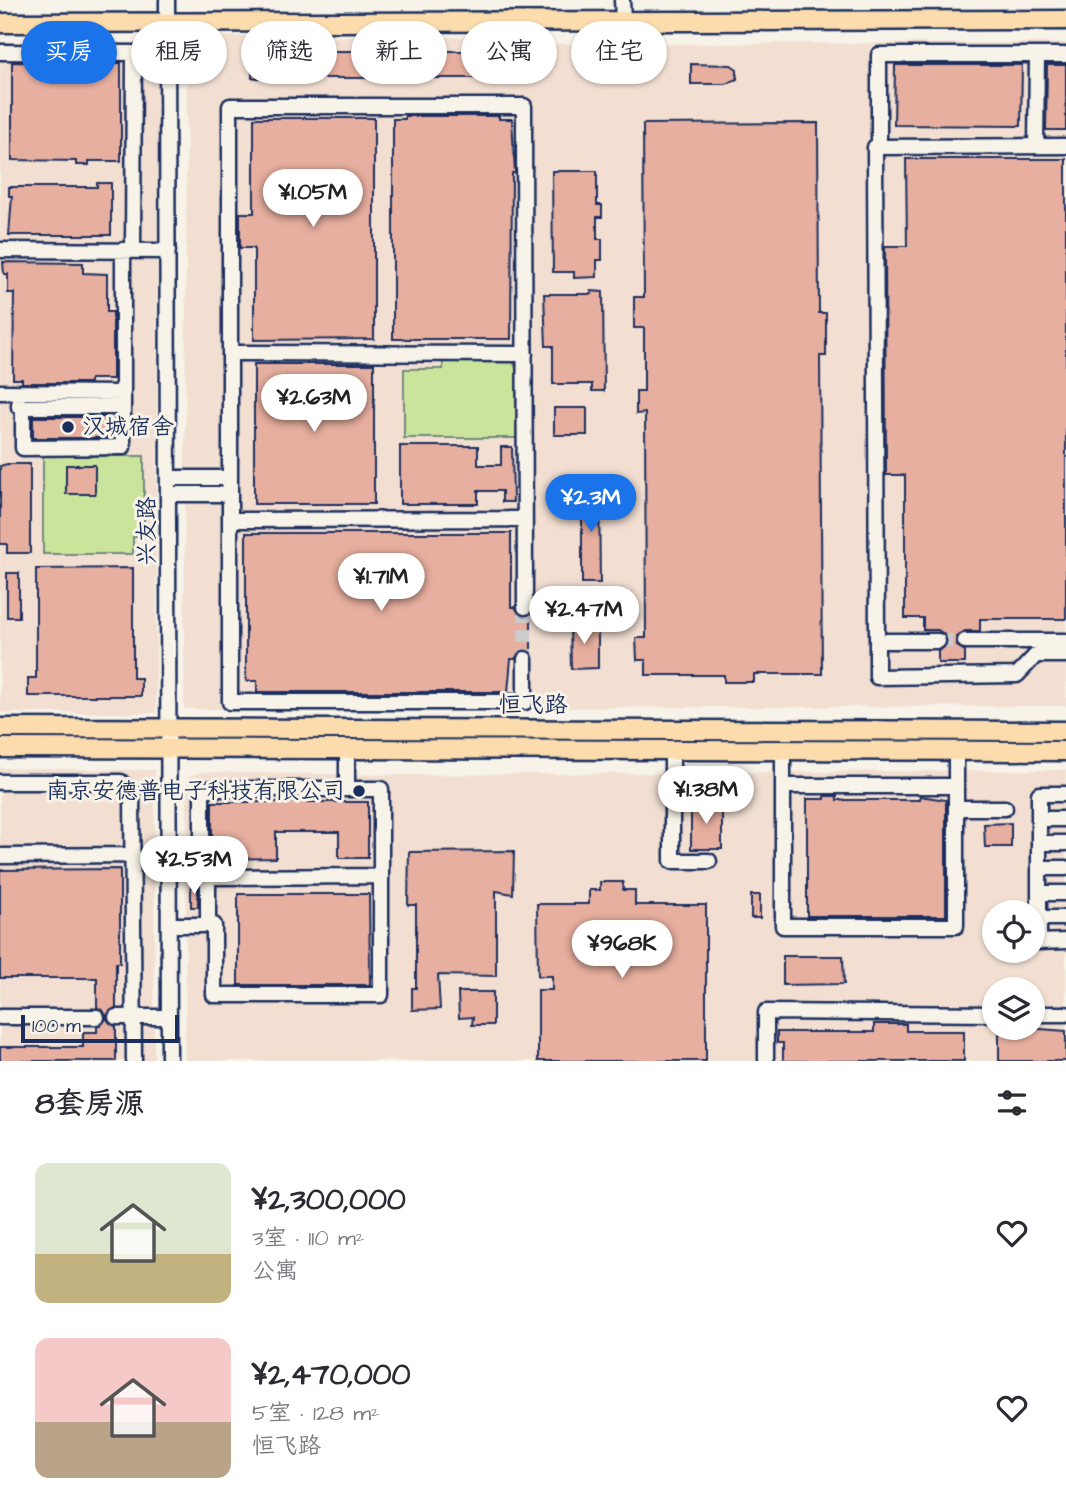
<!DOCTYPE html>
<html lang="zh">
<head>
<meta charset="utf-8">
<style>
	:root { --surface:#fff; --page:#f2f2f3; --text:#2b2b33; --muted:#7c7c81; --accent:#1a73e8 }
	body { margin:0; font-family:"Architects Daughter","LXGW WenKai TC",sans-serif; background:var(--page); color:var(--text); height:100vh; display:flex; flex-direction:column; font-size:26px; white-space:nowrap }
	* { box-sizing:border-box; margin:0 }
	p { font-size:23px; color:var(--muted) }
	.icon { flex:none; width:38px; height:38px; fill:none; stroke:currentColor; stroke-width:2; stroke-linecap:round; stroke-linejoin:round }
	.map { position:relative; height:1061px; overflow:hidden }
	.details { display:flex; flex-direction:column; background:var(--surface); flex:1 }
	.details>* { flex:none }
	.top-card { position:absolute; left:21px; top:21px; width:700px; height:63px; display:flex; gap:14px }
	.controls { position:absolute; left:982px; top:900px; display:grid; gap:14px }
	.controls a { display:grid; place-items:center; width:63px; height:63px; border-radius:50%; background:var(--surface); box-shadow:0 2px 5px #0004; font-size:35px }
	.scale { position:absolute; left:21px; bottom:18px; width:158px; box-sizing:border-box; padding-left:7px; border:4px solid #1b2f5e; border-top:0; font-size:19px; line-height:24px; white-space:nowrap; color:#1b2f5e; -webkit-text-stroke:5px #f7f3e8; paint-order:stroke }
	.price { position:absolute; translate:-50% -60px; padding:0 16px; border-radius:24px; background:#fff; color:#222; font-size:23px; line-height:46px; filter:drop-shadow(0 2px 4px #0008) }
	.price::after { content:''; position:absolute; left:50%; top:42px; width:21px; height:16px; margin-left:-10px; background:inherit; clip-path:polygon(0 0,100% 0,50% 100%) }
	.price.selected { background:var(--accent); color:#fff }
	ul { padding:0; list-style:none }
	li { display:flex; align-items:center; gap:21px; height:175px; padding:0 35px }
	li span { display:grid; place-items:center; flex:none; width:196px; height:140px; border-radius:14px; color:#555 }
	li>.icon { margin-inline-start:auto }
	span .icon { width:84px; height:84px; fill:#fffc; stroke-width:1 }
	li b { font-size:30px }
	h2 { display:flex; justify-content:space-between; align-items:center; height:84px; padding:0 35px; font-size:30px }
	.pill { padding:0 24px; border-radius:32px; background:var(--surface); box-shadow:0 2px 5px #0004; font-size:24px; line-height:63px }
	.pill.selected { background:var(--accent); color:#fff }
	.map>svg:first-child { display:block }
	.built { fill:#f2dfd2; fill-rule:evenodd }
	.green { fill:#cae49b; stroke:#728a7c; stroke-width:2 }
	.building { fill:#e7af9f; stroke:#1b2f5e; stroke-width:2 }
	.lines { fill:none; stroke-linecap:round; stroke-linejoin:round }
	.minor-tunnel { stroke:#cbcccc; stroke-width:14; stroke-dasharray:14 7; stroke-linecap:butt }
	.minor-casing { stroke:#1b2f5e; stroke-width:19 }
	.major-casing { stroke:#1b2f5e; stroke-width:23 }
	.minor { stroke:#f7f3e8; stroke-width:14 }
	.major { stroke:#fcdcac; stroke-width:18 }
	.poi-dot { fill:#1b2f5e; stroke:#f7f3e8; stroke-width:2.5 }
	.labels { text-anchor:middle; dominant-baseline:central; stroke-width:6; stroke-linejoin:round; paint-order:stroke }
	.poi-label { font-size:23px; fill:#1b2f5e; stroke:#f7f3e8; text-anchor:start }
	.street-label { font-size:23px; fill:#1b2f5e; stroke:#f7f3e8 }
</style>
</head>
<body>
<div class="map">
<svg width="1066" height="1061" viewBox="0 0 1066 1061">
	<rect width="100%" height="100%" fill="#f7f3e8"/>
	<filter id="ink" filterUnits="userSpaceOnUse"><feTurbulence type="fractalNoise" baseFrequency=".0143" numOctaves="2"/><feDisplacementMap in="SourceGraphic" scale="14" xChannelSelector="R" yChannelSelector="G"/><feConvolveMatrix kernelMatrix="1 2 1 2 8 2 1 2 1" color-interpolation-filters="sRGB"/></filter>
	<g filter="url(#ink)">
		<path class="built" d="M187 36 537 37V44L1066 43V706L184 709Z
			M0 42 144 43 158 60 156 713H0Z
			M0 768 155 770 154 1061H0Z
			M1066 770V1061H185L187 777 200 772 392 775ZM994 912H1032V950H994ZM994 989H1032V1027H994Z"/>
		<path class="green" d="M512 359 517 370V438H404V369H443V360Z
			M43 456H144V537H133V554H43Z"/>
		<path class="building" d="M253 51H512V78H252Z
			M12 62 121 63V161H89V165H76V161L12 160Z
			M691 64 731 65 737 69V79L726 84H691Z
			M895 65H1022L1021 126 894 125Z
			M1047 65H1066V130H1046Z
			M405 116H499V119H512L515 173H512L511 339H393V119H405Z
			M254 118H374V339L254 340V248H240V213H254Z
			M818 123 819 313H826V356H820L822 674H754V682H724V675H646V660H637L636 638H646L645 413 636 414V391H644V328H634V297H644L643 124Z
			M906 159H1066V619H980V631H965L956 637 957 646 965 651V663H938V651L947 645 946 636 938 630H923V618H905V475H886L885 246H907Z
			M552 171H597V205H602V217H597V239H602V260H597V277L574 278V272H553Z
			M97 183H111V235H9L12 196H9V187H97Z
			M3 262 83 263V273L107 274V312H113V379H90V383H22V379H13L14 293H8V274H4Z
			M591 291 603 292 604 391H592V384H553V346H546L544 294H592Z
			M254 364H374V504H254Z
			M554 408H587V435H554Z
			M33 417H107V438H33Z
			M400 446H478V465H501V447H512L513 502H502V491H478V504H400Z
			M7 464H30V553H7V544H0V466Z
			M66 465H95V494H66Z
			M582 485H599L600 583H582Z
			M246 533H511V607H515L521 616 531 614V651L521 650 515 659H511L508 692H257V681H246Z
			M133 568V678H141V696H28V678H36V569Z
			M7 573H19V617H7Z
			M598 623V668L571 669 570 624Z
			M825 796H837V800H920V796L946 800V916H807V799H825Z
			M212 802H368V858H339V832H276V858L212 859Z
			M691 802H722V849H691Z
			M1011 823V847H985L984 824Z
			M514 851 513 894 496 891V976L438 975 440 1009 412 1010V988H416V905H408L409 852Z
			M120 869V963H116V1007L107 1016 97 1007V978H0V870Z
			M600 882H623V890H635V905H706V1061H538V990H552V976H538L537 904H589V890H600Z
			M191 885 198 886V907H191Z
			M238 894H369L370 985H238Z
			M751 895H760V918H751Z
			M783 956H843L844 984 783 985Z
			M458 992H493V1025H472L473 1017 459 1018Z
			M107 1018 116 1027V1061H0V1047H83V1032H97V1027Z
			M874 1024H906V1031H964V1061H783V1043H777V1032H874Z
			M1014 1027 1066 1031V1061H999V1031H1014Z"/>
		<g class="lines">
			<path class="minor-tunnel" d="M525 607V659
				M938 641H965"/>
			<g class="minor-casing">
				<path id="minor" d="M167 0 169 1061
					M622 0 623 20
					M0 52 134 53 133 250
					M1036 146 1037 55H1066
					M879 147V55H1037
					M0 250 168 251
					M230 353 525 354
					M0 392 123 393V250
					M19 404V407H123V397
					M23 407V448L123 447V407
					M169 478H230
					M169 494H230
					M230 520 525 519
					M525 607 524 106H230V702H525V659
					M877 641V677L1017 675 1036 655H1066
					M938 641H877L875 147 1066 146
					M965 641H1066
					M347 750V789H202V877L381 876V789H347
					M672 750V861H709
					M783 750V926H956V751
					M0 782H121L132 792 134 1061
					M784 786H956
					M672 792H726
					M1066 794H1039V942L1066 941
					M956 808H1005
					M1039 819H1066
					M1039 843H1066
					M0 856 134 855
					M1039 868H1066
					M208 877V925
					M1039 893H1066
					M1039 918H1066
					M169 925H214V995H381V876
					M1032 1014H1066
					M0 1017H97
					M116 1017H169
					M766 1061V1012L994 1014"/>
			</g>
			<g class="major-casing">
				<path id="major" d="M0 23 1066 20
					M0 728 1066 731
					M0 748 1066 751"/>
			</g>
			<use href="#minor" class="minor"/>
			<use href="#major" class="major"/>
		</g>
	</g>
	<g class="poi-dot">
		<circle cx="68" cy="427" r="7"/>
		<circle cx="359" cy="791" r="7"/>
	</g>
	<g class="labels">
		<g class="poi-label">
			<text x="82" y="427">汉城宿舍</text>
			<text x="345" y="791" text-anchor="end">南京安德普电子科技有限公司</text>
		</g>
		<g class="street-label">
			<text transform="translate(147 531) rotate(-90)">兴友路</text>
			<text x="533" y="705">恒飞路</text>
		</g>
	</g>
</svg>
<div class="controls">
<a><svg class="icon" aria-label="locate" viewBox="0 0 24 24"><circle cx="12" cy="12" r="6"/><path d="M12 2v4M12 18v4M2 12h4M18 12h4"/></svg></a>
<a><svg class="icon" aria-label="layers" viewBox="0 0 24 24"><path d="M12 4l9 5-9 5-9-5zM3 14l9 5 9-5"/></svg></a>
</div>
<div class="scale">100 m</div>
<b class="price" style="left:313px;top:229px">¥1.05M</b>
<b class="price" style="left:314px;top:434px">¥2.63M</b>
<b class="price selected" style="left:591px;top:534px">¥2.3M</b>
<b class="price" style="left:381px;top:613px">¥1.71M</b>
<b class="price" style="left:584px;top:646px">¥2.47M</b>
<b class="price" style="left:706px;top:826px">¥1.38M</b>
<b class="price" style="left:194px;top:896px">¥2.53M</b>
<b class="price" style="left:622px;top:980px">¥968K</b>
<div class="top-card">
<a class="pill selected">买房</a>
<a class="pill">租房</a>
<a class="pill">筛选</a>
<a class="pill">新上</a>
<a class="pill">公寓</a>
<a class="pill">住宅</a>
</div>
</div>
<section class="details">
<h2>8套房源<svg class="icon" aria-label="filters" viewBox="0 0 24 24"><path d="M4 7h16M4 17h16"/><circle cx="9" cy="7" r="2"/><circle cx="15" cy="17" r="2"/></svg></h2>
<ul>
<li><span style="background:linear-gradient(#dfe7d0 65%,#c2b280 0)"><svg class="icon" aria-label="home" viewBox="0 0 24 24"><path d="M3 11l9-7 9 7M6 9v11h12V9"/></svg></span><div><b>¥2,300,000</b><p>3室 · 110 m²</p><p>公寓</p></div><svg class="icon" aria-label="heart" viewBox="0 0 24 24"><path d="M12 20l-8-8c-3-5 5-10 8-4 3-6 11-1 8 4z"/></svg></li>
<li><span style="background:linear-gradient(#f6c9c9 60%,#b9a48a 0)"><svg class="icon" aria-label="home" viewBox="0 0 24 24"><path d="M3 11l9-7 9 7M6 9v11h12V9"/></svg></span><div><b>¥2,470,000</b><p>5室 · 128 m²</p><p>恒飞路</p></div><svg class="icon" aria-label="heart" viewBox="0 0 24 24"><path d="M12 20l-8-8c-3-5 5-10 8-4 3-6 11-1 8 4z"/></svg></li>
</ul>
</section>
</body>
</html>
